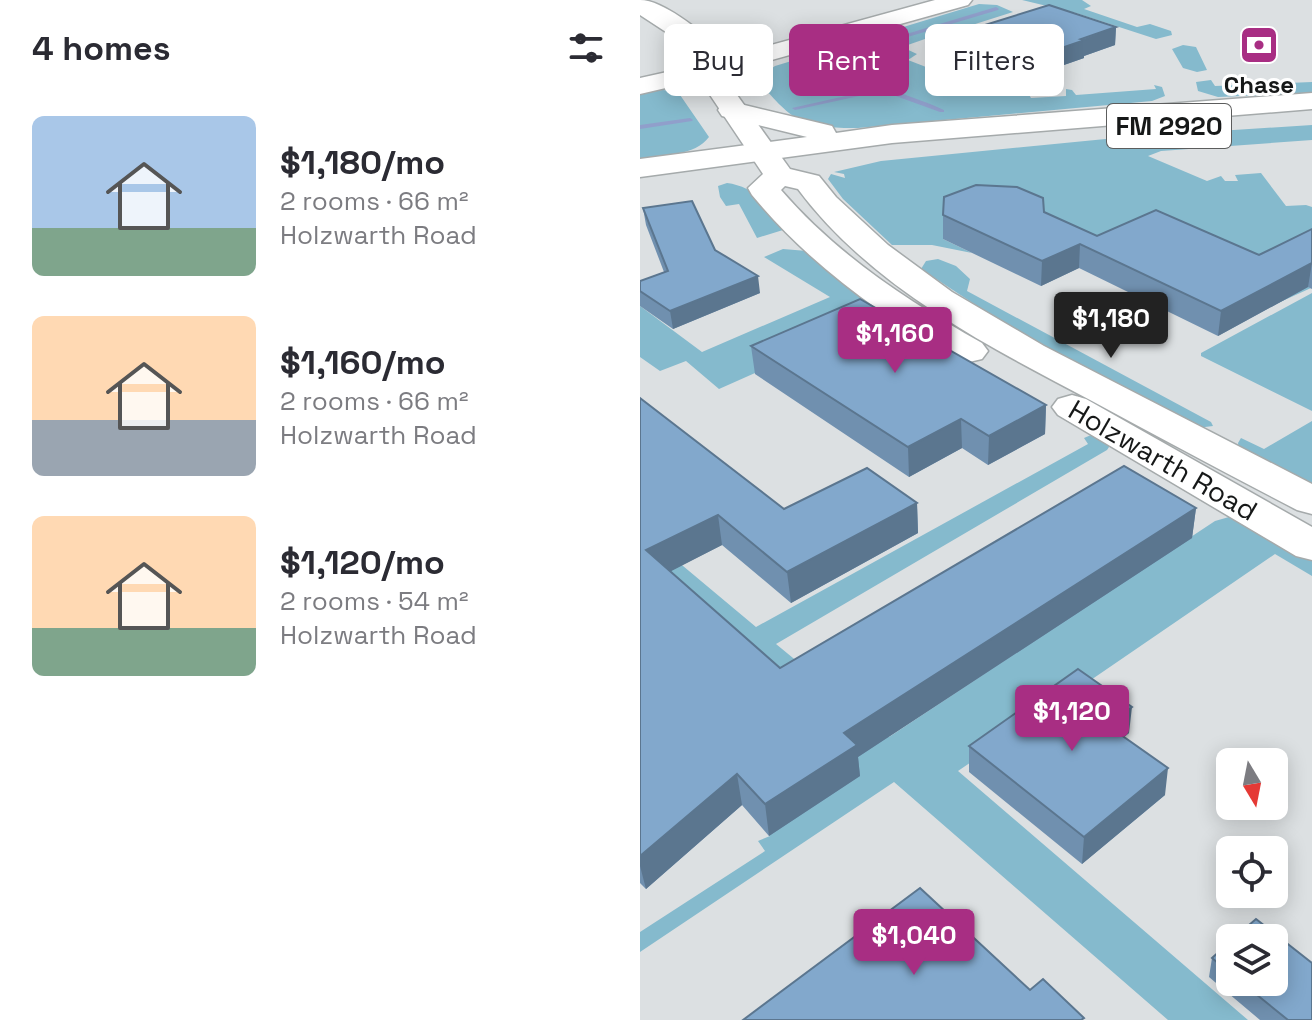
<!DOCTYPE html>
<html lang="en">
<head>
<meta charset="utf-8">
<style>
	:root { --surface:#fff; --page:#f2f2f3; --text:#2b2b33; --muted:#7c7c81; --accent:#a82e83 }
	body { margin:0; font-family:"Space Grotesk",sans-serif; background:var(--page); color:var(--text); height:100vh; display:flex; flex-direction:column; font-size:30px; white-space:nowrap }
	* { box-sizing:border-box; margin:0 }
	p { font-size:26px; color:var(--muted) }
	.icon { flex:none; width:44px; height:44px; fill:none; stroke:currentColor; stroke-width:2; stroke-linecap:round; stroke-linejoin:round }
	.map { position:relative; flex:1; overflow:hidden }
	.details { display:flex; flex-direction:column; background:var(--surface); width:640px }
	.details>* { flex:none }
	.banner { position:absolute; left:24px; top:24px; width:528px; height:72px; display:flex; gap:16px }
	.needle { width:52px; rotate:170deg }
	.tools { position:absolute; left:576px; top:748px; display:grid; gap:16px }
	.tools a { display:grid; place-items:center; width:72px; height:72px; border-radius:12px; background:var(--surface); box-shadow:0 4px 20px #0003; font-size:40px }
	.price { position:absolute; translate:-50% -68px; padding:0 18px; border-radius:8px; background:var(--accent); color:#fff; font-size:26px; line-height:52px; filter:drop-shadow(0 2px 4px #0008) }
	.price::after { content:''; position:absolute; left:50%; top:48px; width:24px; height:18px; margin-left:-12px; background:inherit; clip-path:polygon(0 0,100% 0,50% 100%) }
	.price.on { background:#222; color:#fff }
	ul { padding:0; list-style:none }
	li { display:flex; align-items:center; gap:24px; height:200px; padding:0 32px }
	li span { display:grid; place-items:center; flex:none; width:224px; height:160px; border-radius:12px; color:#555 }
	li>.icon { margin-inline-start:auto }
	span .icon { width:96px; height:96px; fill:#fffc; stroke-width:1 }
	li b { font-size:34px }
	h2 { display:flex; justify-content:space-between; align-items:center; height:96px; padding:0 32px; font-size:34px }
	.tag { padding:0 28px; border-radius:12px; background:var(--surface); box-shadow:0 4px 20px #0003; font-size:28px; line-height:72px }
	.tag.on { background:var(--accent); color:#fff }
	main { display:flex; flex:1; min-height:0 }
	.map>svg:first-child { display:block }
	.green { fill:#85bacd }
	.lines { fill:none; stroke-linecap:round; stroke-linejoin:round }
	.stream { fill:#909fcb; fill-rule:evenodd }
	.secondary-casing { stroke:#a5aaab; stroke-width:3 }
	.primary-casing { stroke:#a5aaab; stroke-width:3 }
	.secondary { fill:#fff; fill-rule:evenodd }
	.primary { fill:#fff; fill-rule:evenodd }
	.wall { fill:#7090af }
	.shaded-wall { fill:#5b768f }
	.building { fill:#82a8cc; stroke:#5b768f; stroke-width:2 }
	.labels { text-anchor:middle; dominant-baseline:central; stroke-width:6; stroke-linejoin:round; paint-order:stroke }
	.far-poi-label { font-size:24px; font-weight:bold; fill:#161818; stroke:#fff }
	.shield { fill:#fff; stroke:#5c5d5d; stroke-width:2 }
	.shield-label { font-size:26px; font-weight:bold; fill:#161818 }
	.street-label { font-size:28px; fill:#161818; stroke:#fff }
</style>
</head>
<body>
<main>
<section class="details">
<h2>4 homes<svg class="icon" aria-label="filters" viewBox="0 0 24 24"><path d="M4 7h16M4 17h16"/><circle cx="9" cy="7" r="2"/><circle cx="15" cy="17" r="2"/></svg></h2>
<ul>
<li><span style="background:linear-gradient(#a9c7e8 70%,#7fa58c 0)"><svg class="icon" aria-label="home" viewBox="0 0 24 24"><path d="M3 11l9-7 9 7M6 9v11h12V9"/></svg></span><div><b>$1,180/mo</b><p>2 rooms · 66 m²</p><p>Holzwarth Road</p></div></li>
<li><span style="background:linear-gradient(#ffd9b3 65%,#9aa5b1 0)"><svg class="icon" aria-label="home" viewBox="0 0 24 24"><path d="M3 11l9-7 9 7M6 9v11h12V9"/></svg></span><div><b>$1,160/mo</b><p>2 rooms · 66 m²</p><p>Holzwarth Road</p></div></li>
<li><span style="background:linear-gradient(#ffd9b3 70%,#7fa58c 0)"><svg class="icon" aria-label="home" viewBox="0 0 24 24"><path d="M3 11l9-7 9 7M6 9v11h12V9"/></svg></span><div><b>$1,120/mo</b><p>2 rooms · 54 m²</p><p>Holzwarth Road</p></div></li>
</ul>
</section>
<div class="map">
<svg width="672" height="1020" viewBox="0 0 672 1020">
	<rect width="100%" height="100%" fill="#dce0e2"/>
	<path class="green" d="M382 0H442L451 6 444 9 497 27 510 24 531 31 532 35 516 39 436 13Z
		M339 4 357 5 373 12 329 26 317 35 305 32 262 47 277 54 268 60 358 95 387 91 391 98 426 96V89L432 90 436 95 516 89 514 85 522 87 525 96 512 101 218 128C165 128 155 124 121 84L119 77 135 66Z
		M543 45 556 47 567 70 557 72 543 68 532 49Z
		M571 80 575 86 672 82V93L578 97 558 91 556 82Z
		M23 90 38 92 69 137C55 156 23 155 0 159V92Z
		M672 125V140L521 151 508 156 567 181 581 176 585 181H598L595 175 621 173 646 206 666 205 672 207V254L655 281 671 288 638 303 545 261 488 245 303 239 332 253 292 245H252L203 199 188 179 191 174 205 178 204 174 194 172 241 161 486 137Z
		M87 183C112 186 135 206 143 230L117 238 99 204 86 206 80 197 78 186Z
		M143 249 167 251 247 314 79 389 46 361 20 371 0 357V306L62 352 190 297 124 257Z
		M298 259 316 266 330 279 327 291 571 422 573 426 557 428 366 325 281 269 286 261Z
		M672 293V411L561 356V353Z
		M672 421V490L599 449 598 443 601 438 624 449Z
		M451 435 471 444 467 450 136 644 249 737 575 521 589 517 602 518 672 559V576L635 554 318 771 608 1020H528L254 782 0 952V932L125 851 118 841 130 836 0 570V530L116 627 448 444 444 438Z"/>
	<g class="lines">
		<path class="stream" d="M356 7 359 9 358 10 234 47 215 59V69C242 90 274 96 304 110V112H300L242 91 155 110 152 108 237 89 220 79 209 70 210 57 230 45Z
			M50 118 53 120 52 121 0 129V125Z"/>
		<g class="secondary-casing">
			<path id="secondary" d="M0 0C23 0 58 30 77 44L81 49 80 59 295 0H332L328 5 82 74 150 169 179 176 196 197 248 245 312 292 404 346 672 484V514L657 510C588 474 520 438 452 401 346 345 231 287 158 189L145 186 141 190C197 255 268 301 342 343L348 351 342 359 329 362 316 359C239 314 169 264 112 195L108 188 123 174 60 80 0 94V78L54 66 55 51 0 15Z
				M432 395 446 399 672 527V560L656 556 418 415 412 407 418 399Z"/>
		</g>
		<g class="primary-casing">
			<path id="primary" d="M672 93V109L252 143 0 177V159L167 137 82 116 78 110 82 104 92 102 192 126 196 133 252 125Z"/>
		</g>
		<use href="#secondary" class="secondary"/>
		<use href="#primary" class="primary"/>
	</g>
	<path class="wall" d="M476 27 475 45 444 56V58L401 73H389L329 48V30Z
		M3 208 75 250 120 293 33 329 0 306V281L24 272 6 225Z
		M404 212 457 236 619 255 672 229V289L668 287 578 336 439 268 401 286 303 239V215Z
		M111 346 406 405 405 434 348 465 322 448 269 477 115 374Z
		M0 398 144 509 277 503 278 533 151 603 82 545 30 571 140 668 556 508 552 538 218 757 220 776 129 836 102 805 6 889 0 883Z
		M489 733 484 737 525 795 442 864 329 772V746Z
		M590 942V982H634L672 1020H620L569 977 572 958Z"/>
	<path class="shaded-wall" d="M476 27 475 45 444 56V58L401 73V55Z
		M440 244 439 268 401 286 402 261Z
		M672 263 668 287 578 336 581 311Z
		M118 276 120 293 33 329 30 311Z
		M406 405 405 434 348 465 349 436Z
		M321 419 322 448 269 477 268 447Z
		M277 503 278 533 151 603 147 572Z
		M556 508 552 538 218 757 220 776 129 836 125 804 204 733Z
		M78 515 82 545 12 581 6 550Z
		M492 707 489 733 465 752 467 725Z
		M528 768 525 795 442 864 444 837Z
		M97 774 102 805 6 889 0 866V856Z"/>
	<path class="building" d="M409 5 476 27 441 39 445 40 401 55H390L329 30Z
		M336 185 377 187 403 198 404 212 457 236 516 210 619 255 672 229V263L581 311 440 244 402 261 303 215 304 197Z
		M52 201 75 250 118 276 30 311 0 291V281L28 271 3 208Z
		M220 299 406 405 349 436 321 419 268 447 111 346Z
		M0 398 144 509 227 468 277 503 147 572 78 515 6 550 140 668 484 466 556 508 204 733 217 745 125 804 97 774 0 856Z
		M438 669 492 707 467 725 528 768 444 837 329 746Z
		M280 888 390 990 403 979 444 1018 441 1020H103Z
		M616 919 672 963V1020H648L601 982H634V938H594Z
		M590 942V973L572 958Z"/>
	<defs>
		<g id="bank-square" transform="scale(2)"><rect x="-9" y="-9" width="18" height="18" rx="4" fill="#a82e83" stroke="#fff"/><path d="M-6-4H6V4H-6ZM0-2.3a2.3 2.3 0 1 0 0 4.6a2.3 2.3 0 1 0 0-4.6Z" fill="#fff"/></g>
	</defs>
	<g fill-rule="evenodd">
		<use href="#bank-square" x="619" y="45"/>
	</g>
	<g class="labels">
		<g class="far-poi-label">
			<text x="619" y="84">Chase</text>
		</g>
		<rect class="shield" x="467" y="104" width="124" height="44" rx="6"/>
		<g class="shield-label">
			<text x="529" y="126">FM 2920</text>
		</g>
		<g class="street-label">
			<text transform="translate(523 460) rotate(30)">Holzwarth Road</text>
		</g>
	</g>
</svg>
<div class="tools">
<a><svg class="needle" viewBox="-14 -14 28 28"><path d="M0-13l5 13h-10z" fill="#e53935"/><path d="M0 13l5-13h-10z" fill="#7c7c81"/></svg></a>
<a><svg class="icon" aria-label="locate" viewBox="0 0 24 24"><circle cx="12" cy="12" r="6"/><path d="M12 2v4M12 18v4M2 12h4M18 12h4"/></svg></a>
<a><svg class="icon" aria-label="layers" viewBox="0 0 24 24"><path d="M12 4l9 5-9 5-9-5zM3 14l9 5 9-5"/></svg></a>
</div>
<b class="price on" style="left:471px;top:360px">$1,180</b>
<b class="price" style="left:255px;top:375px">$1,160</b>
<b class="price" style="left:432px;top:753px">$1,120</b>
<b class="price" style="left:274px;top:977px">$1,040</b>
<div class="banner">
<a class="tag">Buy</a>
<a class="tag on">Rent</a>
<a class="tag">Filters</a>
</div>
</div>
</main>
</body>
</html>
